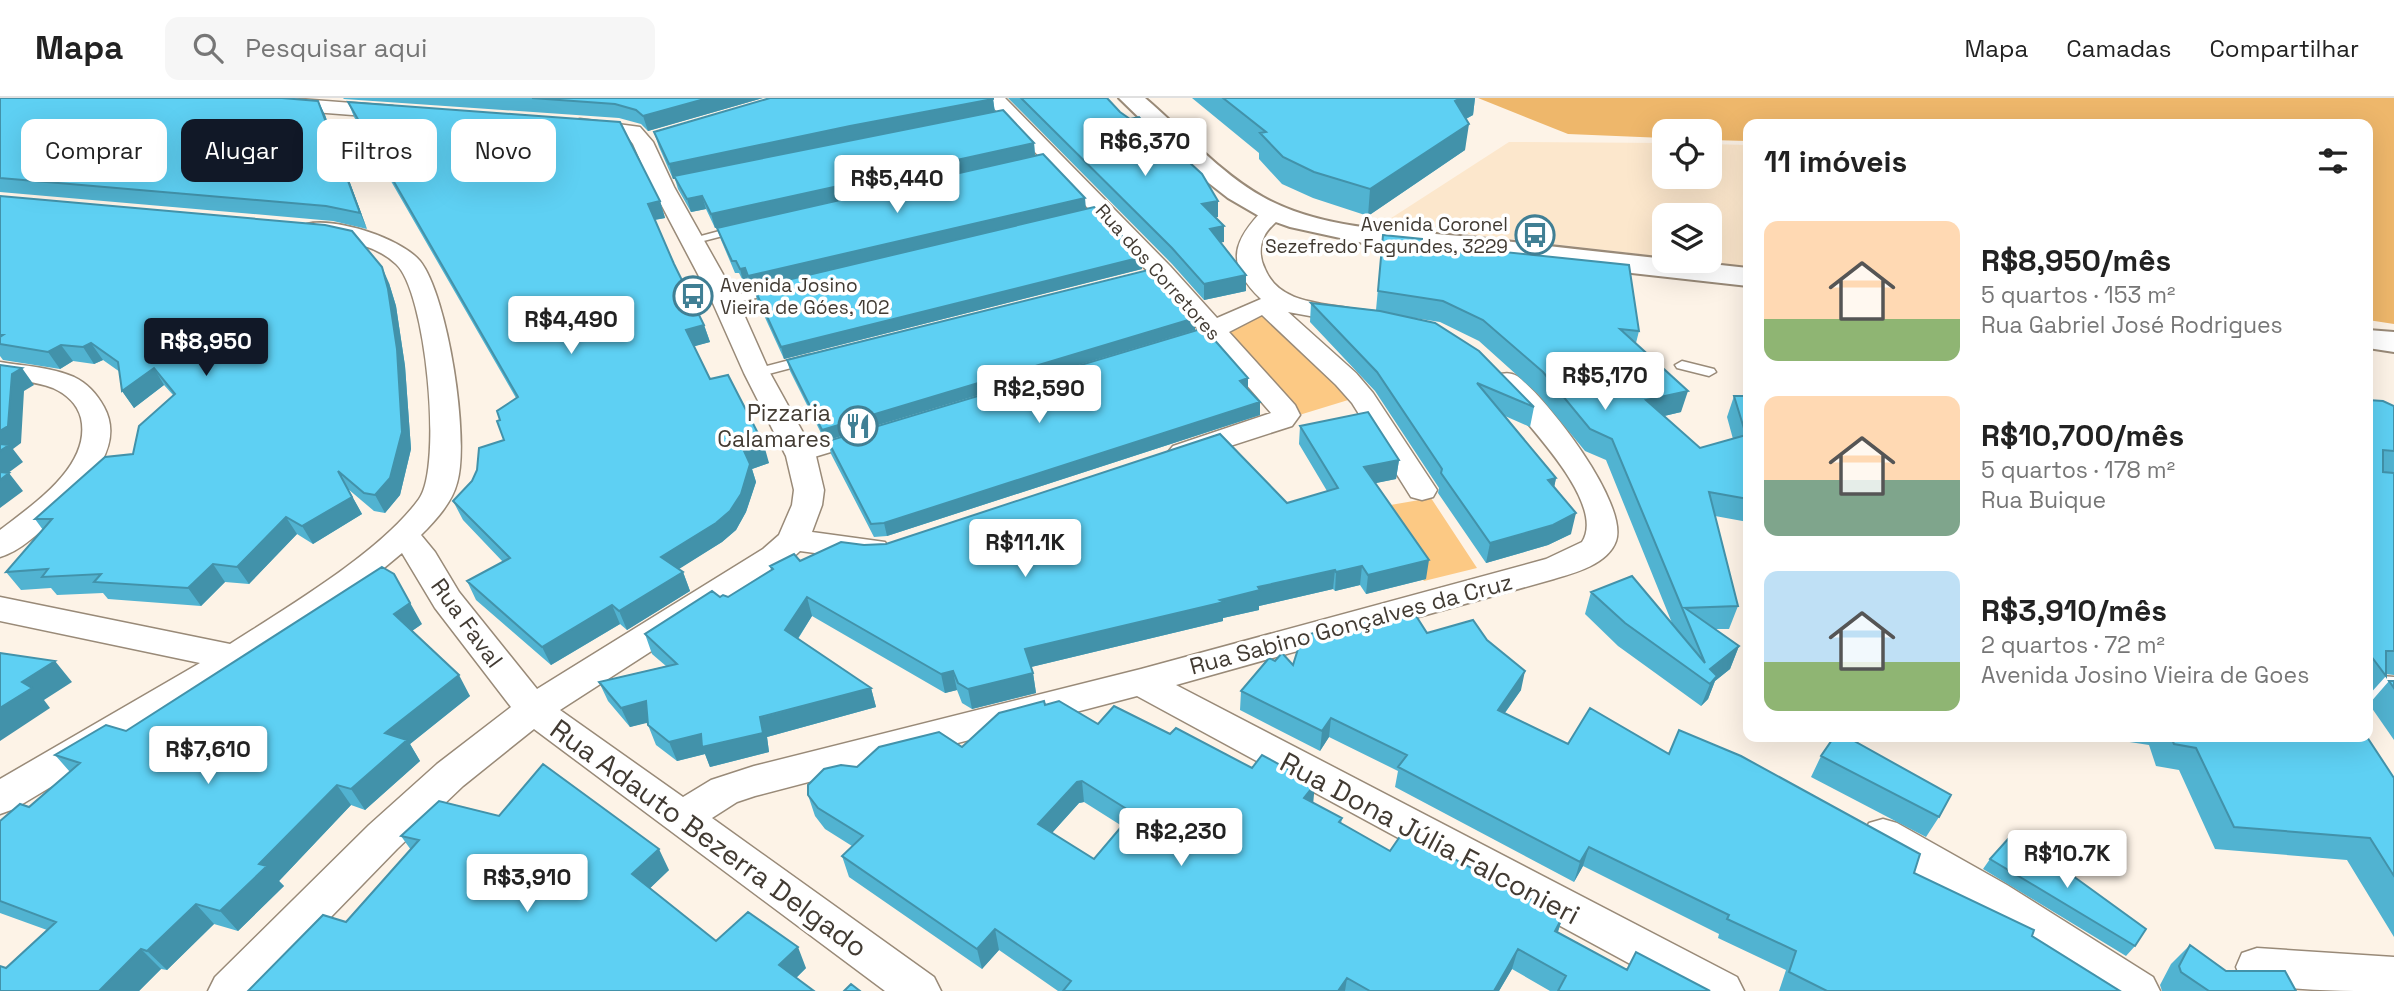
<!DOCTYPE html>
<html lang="pt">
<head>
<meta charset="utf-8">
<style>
	:root { --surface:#fff; --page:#f6f6f6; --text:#222; --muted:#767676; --line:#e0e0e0; --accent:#111827 }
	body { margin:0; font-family:"Space Grotesk",sans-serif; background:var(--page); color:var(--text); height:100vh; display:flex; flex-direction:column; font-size:26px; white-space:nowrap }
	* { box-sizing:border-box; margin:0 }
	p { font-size:23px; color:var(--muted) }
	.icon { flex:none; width:38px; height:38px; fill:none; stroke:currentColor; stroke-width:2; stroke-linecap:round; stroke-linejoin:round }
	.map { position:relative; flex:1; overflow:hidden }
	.sheet { position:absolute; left:1743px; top:21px; width:630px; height:623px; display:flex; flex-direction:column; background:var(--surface); border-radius:14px; box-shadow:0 7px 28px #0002 }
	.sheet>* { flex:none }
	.hud { position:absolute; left:21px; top:21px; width:665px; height:63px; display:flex; gap:14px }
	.tools { position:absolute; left:1652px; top:21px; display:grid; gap:14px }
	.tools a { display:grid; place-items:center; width:70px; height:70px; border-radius:14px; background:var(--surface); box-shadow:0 7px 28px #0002; font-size:35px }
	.price { position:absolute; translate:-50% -60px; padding:0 16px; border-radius:7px; background:#fff; color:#222; font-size:23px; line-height:46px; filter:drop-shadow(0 2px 4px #0008) }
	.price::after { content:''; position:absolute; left:50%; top:42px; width:21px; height:16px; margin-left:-10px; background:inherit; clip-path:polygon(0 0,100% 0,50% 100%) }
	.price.on { background:var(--accent); color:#fff }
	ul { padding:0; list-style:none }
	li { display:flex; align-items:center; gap:21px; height:175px; padding:0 21px }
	li span { display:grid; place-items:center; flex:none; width:196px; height:140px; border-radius:14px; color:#555 }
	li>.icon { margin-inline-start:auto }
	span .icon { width:84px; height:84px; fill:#fffc; stroke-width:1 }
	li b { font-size:30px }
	h2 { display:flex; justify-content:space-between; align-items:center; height:84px; padding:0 21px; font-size:30px }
	.chip { padding:0 24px; border-radius:14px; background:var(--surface); box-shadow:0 7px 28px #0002; font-size:24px; line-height:63px }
	.chip.on { background:var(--accent); color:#fff }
	header { display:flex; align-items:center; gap:42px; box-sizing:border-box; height:98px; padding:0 35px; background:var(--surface); border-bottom:2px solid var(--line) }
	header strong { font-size:33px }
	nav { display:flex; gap:38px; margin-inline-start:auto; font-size:24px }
	.search { width:490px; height:63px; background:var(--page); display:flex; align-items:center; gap:18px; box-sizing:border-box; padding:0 24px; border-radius:14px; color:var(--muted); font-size:26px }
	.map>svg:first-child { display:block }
	.built { fill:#fce7cc }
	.green { fill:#fcc984 }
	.forest { fill:#eeb76b }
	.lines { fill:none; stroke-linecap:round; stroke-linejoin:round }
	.service-casing { stroke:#998a78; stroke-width:3 }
	.minor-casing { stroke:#998a78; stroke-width:3 }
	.secondary-casing { stroke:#998a78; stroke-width:4 }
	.service { fill:#fff; fill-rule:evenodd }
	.minor { fill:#fff; fill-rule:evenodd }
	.secondary { fill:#fff; fill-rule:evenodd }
	.wall { fill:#51b3d1; fill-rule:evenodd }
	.shaded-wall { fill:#4292aa }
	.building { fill:#5ed0f3; stroke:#4292aa; stroke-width:2; fill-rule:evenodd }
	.labels { text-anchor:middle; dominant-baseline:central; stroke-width:7; stroke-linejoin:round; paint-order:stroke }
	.far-poi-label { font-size:19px; fill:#423b33; stroke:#fff; text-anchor:end }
	.far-street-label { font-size:19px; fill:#423b33; stroke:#fff }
	.poi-label { font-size:23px; fill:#423b33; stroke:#fff; text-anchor:end }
	.street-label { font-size:23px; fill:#423b33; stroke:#fff }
	.near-street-label { font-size:28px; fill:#423b33; stroke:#fff }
</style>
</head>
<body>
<header>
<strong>Mapa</strong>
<div class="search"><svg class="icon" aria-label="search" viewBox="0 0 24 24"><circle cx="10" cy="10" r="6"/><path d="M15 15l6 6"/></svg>Pesquisar aqui</div>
<nav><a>Mapa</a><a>Camadas</a><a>Compartilhar</a></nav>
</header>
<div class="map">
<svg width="2394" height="893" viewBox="0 0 2394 893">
	<rect width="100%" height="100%" fill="#fdf3e7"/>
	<path class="built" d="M1509 44 1664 45V79H1710V46L1748 47V169L1699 163H1710V117H1664V159L1382 126Z"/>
	<path class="green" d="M1270 213 1358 299 1296 318 1220 234Z
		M1431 400 1477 470 1424 483 1373 410Z"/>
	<path class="forest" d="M1478 0H2394V226L2368 222V26H1748V43L1710 42V33H1664V40L1568 36Z"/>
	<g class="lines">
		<g class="service-casing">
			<path id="service" d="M738 128 742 129V133L692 146 686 142Z
				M774 188 778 189V195L725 207 719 203 721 200Z
				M809 257 816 261 814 264 757 279 750 275 752 272Z
				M1682 263 1714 271 1716 274 1709 278 1677 270 1675 267Z
				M849 340 856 344 854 347 801 363 794 358 796 355Z"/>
		</g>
		<g class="minor-casing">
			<path id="minor" d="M199 0H286L392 8 399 10 402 14 399 18 392 20 209 6Z
				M984 0H1005L1170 168 1217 220 1261 201C1223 165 1234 141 1266 109H1282L1285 114C1279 123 1268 129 1264 139 1259 149 1260 161 1265 171 1281 209 1329 204 1362 213L1366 218 1362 223 1353 226 1288 214 1356 275 1373 295 1437 392 1433 399 1422 402 1411 399 1352 305 1336 287 1262 217 1229 234 1295 307 1300 317 1292 328 1193 360 1183 363 1173 360 1168 354 1173 348 1271 315 1152 178Z
				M580 21 640 29 653 44 674 89 738 203 770 275 816 358 824 392 822 407 812 434 885 444 890 452 885 460 874 463 800 453 785 467 560 612 683 699 711 682 754 668 1141 571 1546 461 1582 444C1609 403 1514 314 1492 283L1496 277C1504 275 1510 274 1517 278 1547 300 1629 406 1616 443 1608 466 1575 475 1554 481L1176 587 1737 879 1744 893H1680L1137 598 755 698 737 704 712 720 934 879 941 893H885L534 631 463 688 397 751 259 893H208L215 879 369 727 437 666 511 609 435 510 402 455C283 556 146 631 14 711L0 716V681L200 565 0 523V499L230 546C286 510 381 454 419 401 443 368 426 193 396 166 372 143 337 143 307 136L303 131 307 126C335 119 401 140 420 163 448 198 470 342 457 385 452 405 435 423 421 437L435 454 459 494 537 591 763 451 779 437 792 407 794 392 786 358 744 275 712 203 652 89 633 46 627 38 573 31 570 27 573 23Z
				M0 264C24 268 51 269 74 279 87 285 97 296 104 309 125 347 89 385 64 410 46 428 24 452 0 459V432C32 407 92 368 81 320 77 305 66 296 53 290 36 283 17 283 0 280Z
				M2368 577 2394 579V605L2368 603Z
				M1883 721 1897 725 2007 787 2153 879 2160 893H2101L1979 813 1869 749 1863 737 1869 725Z
				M2257 850 2394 859V893C2347 893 2285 893 2242 883L2236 869 2242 855Z"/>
		</g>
		<g class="secondary-casing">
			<path id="secondary" d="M1119 0H1145C1184 33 1218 74 1263 99 1324 133 1402 132 1470 139 1564 150 1656 160 1748 170V188L1363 145 1290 129 1259 118 1228 100 1196 75Z
				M2368 232 2394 234V254L2368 250Z"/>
		</g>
		<use href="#service" class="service"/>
		<use href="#minor" class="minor"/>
		<use href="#secondary" class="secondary"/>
	</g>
	<path class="wall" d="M0 0 318 3 325 17 367 131 333 123 0 94Z
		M343 0H763L648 33 641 26 619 20 344 1Z
		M1008 0H1107L1120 14 1218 103V119H1215L1224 144H1221L1246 177V193L1204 202 1172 166Z
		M1192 0H1475L1473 17 1466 21 1465 52 1368 118 1313 100 1282 86 1259 61V55Z
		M993 1 995 14 1034 45 1035 58 715 130 706 111 691 114 678 91 675 81H673L659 49 654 34Z
		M348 4 660 103 665 120 655 122 674 166 704 227 710 244 694 248 710 281 769 365 752 371 756 384 746 414 736 432 722 444 678 471 683 474 690 493 627 532 620 526 551 567 476 502 467 483 503 464 463 422 453 403 472 383 477 372 504 342 500 322 516 300 354 19Z
		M0 98 389 185 396 208 405 268 411 351 400 397 385 415 374 413 348 391 362 416 313 446 297 436 249 486 225 484 201 508 108 501 103 495 57 497 51 490 21 492 6 474 43 432 35 421 133 356 173 297 164 287 134 310 122 293 120 274 103 262 94 266 73 263 60 271 3 262 0 258Z
		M1086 111 1142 159V171L784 261 757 202 754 190 956 142 751 190 748 182 743 183 739 175H735L721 142 717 130Z
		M1383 137 1639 233 1636 245 1681 314 1664 318 1700 350 1733 341 1727 319 1734 298H1748V424L1715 418 1738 508 1729 531H1715L1739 548 1730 571 1715 583 1708 601 1701 608 1618 548 1585 516 1591 494 1672 525 1606 362 1585 353 1538 296 1479 243 1440 224 1401 218 1534 309 1530 329 1505 318 1556 380 1554 389 1571 436 1548 447 1486 465 1438 395 1439 390 1375 293 1310 224 1311 205 1376 212Z
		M1195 232 825 343 790 273 787 262Z
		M1248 291 1260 304V317L887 438 874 439 831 356 828 343Z
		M2368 302 2394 308V577L2386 576V578L2368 598Z
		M1300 328 1399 362 1396 381 1375 385 1426 481 1366 496 1360 487 1335 493 1333 491 1259 508V512L1223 520V523L1031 569 1033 575 1036 595 972 611 962 605 957 592 945 595 812 518 798 541 871 590 876 609 767 639 769 654 710 669 705 656 677 663 656 647 648 627V624L630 629 608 603 599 584 666 568 652 556 645 536 720 499H728L771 472 770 468 800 463 864 447 886 446 1287 405 1327 393 1299 346Z
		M422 526 412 533 470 598 410 646 420 663 365 712 351 707 279 783 284 788 238 833 214 826 167 872 161 871 139 893H0L6 870 47 832 0 815V723L29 709 70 674 55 657 126 633Z
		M1427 535 1521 592 1505 615 1568 646 1669 656 1914 775 2032 838 2120 893H1779L1786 872 1718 840 1719 836 1583 768 1574 784 1395 689 1398 673 1329 639 1320 653 1240 612 1241 593 1275 563 1293 567Z
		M2389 583H2394V642L2369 606Z
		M1045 607 1098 626 1170 636 1313 705 1342 720 1341 726 1390 753 1563 818 1558 834 1627 872 1710 893H1550L1512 871 1499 893H1058L999 852 982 871 849 779 842 758 852 748 825 731 815 718 808 697 857 669 962 649ZM1084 704 1122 728 1094 761 1052 735 1079 705Z
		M2121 639H2367L2394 680V839L2347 762 2215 751 2179 672 2156 668 2149 647 2123 643Z
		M1821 658 1939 719 1926 739 1811 679Z
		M401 738 669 772 650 790 716 843 806 870 796 880 346 824 411 752Z
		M1990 761 2135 848 2126 858 1983 771Z
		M2190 847 2226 873 2296 893H2162L2160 887 2171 866Z"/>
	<path class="shaded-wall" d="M708 0H763L648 33 643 18Z
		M1461 0H1475L1473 17 1452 28 1455 3Z
		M993 1 995 16 674 78 675 81H673L669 66 850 28Z
		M318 3 325 17 367 131 360 115Z
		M1469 26 1465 52 1368 118 1370 91Z
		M1034 45 1035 58 715 130 711 116Z
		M702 98 706 111 691 114 687 101Z
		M1085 100 1086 111 751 190 748 178Z
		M660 103 665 120 653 122 648 106Z
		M1218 103V119L1202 121V106Z
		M1224 128V144L1210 147V131Z
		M1142 159V171L784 261 781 249Z
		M382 169 389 185 396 208 405 268 411 351 400 397 385 415 375 397Z
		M745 170 748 182 743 183 740 171Z
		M1246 177V193L1204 202V186Z
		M1195 220V232L825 343 822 332Z
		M704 227 710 244 692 249 686 232Z
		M91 245 103 262 94 266 83 249Z
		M61 247 73 263 60 271 48 254Z
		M22 270 34 287 24 293 21 345 13 351 23 364 0 381V333L12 276Z
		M154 270 164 287 134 310 122 293Z
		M1248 280V293L1240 283Z
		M1688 293 1681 314 1639 324 1646 302Z
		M1260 304V317L887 438 884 425Z
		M764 347 769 365 752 371 756 384 746 414 736 432 722 444 668 478 661 459 744 353Z
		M1399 362 1396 381 1362 388 1364 369Z
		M338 373 362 416 313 446 302 428Z
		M9 375 23 393 0 410V382Z
		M1556 380 1552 400 1548 382Z
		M1576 415 1571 436 1548 447 1486 465 1490 445Z
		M286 419 297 436 249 486 237 469Z
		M1429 462 1426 481 1366 496 1368 477Z
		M213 466 225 484 201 508 188 490Z
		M1362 468 1360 487 1335 493 1336 474Z
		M1335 472 1333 491 1259 508V512L1223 520V523L1027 570 1025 551 1220 502 1258 489Z
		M683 474 690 493 627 532 619 513Z
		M394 476 422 526 406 537 394 516Z
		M807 499 812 518 791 551 785 532Z
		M612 507 620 526 551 567 542 549Z
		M1739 548 1730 571 1715 583 1708 601 1701 608 1710 586V571Z
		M55 563 72 584 44 602 50 610 0 643V610L22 584Z
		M953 573 957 592 945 595 941 576Z
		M1525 573 1521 592 1493 631 1498 612Z
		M1033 575 1036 595 972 611 968 591Z
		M459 577 470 598 410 646 420 663 365 712 351 691 385 635Z
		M871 590 876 609 767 639 769 654 710 669 705 656 677 663 669 644Z
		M646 603 655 623 630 629 621 610Z
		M1331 620 1329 639 1320 653 1322 633Z
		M1082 683 1084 704 1079 705 1041 747 1038 726 1077 684Z
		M1315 686 1313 707 1304 700Z
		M337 687 351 707 279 783 284 788 238 833 220 813 259 766Z
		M1589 749 1583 768 1574 784 1580 764Z
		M659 751 669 772 643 797 632 776Z
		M196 806 214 826 167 872 147 853Z
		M1563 818 1556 839 1555 833Z
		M995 831 999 852 982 871 977 851Z
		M798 849 806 870 788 888 779 867Z
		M141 851 161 871 139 893H99Z
		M1518 851 1512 871 1499 893H1494Z
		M1347 880 1345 893H1338Z"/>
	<path class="building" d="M0 0H282L318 3 360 115 326 108 0 80Z
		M532 0H708L643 18 636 12 615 6Z
		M770 0H993V1L850 28 669 66 654 34Z
		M1021 0H1107L1120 14 1130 21 1139 19 1171 53 1176 52 1202 76 1218 103 1202 106 1224 128 1210 131 1246 177 1204 186 1172 150Z
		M1223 0H1461L1455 3 1469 26 1370 91 1314 74 1283 59 1260 35 1266 34Z
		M348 4 620 24 660 103 648 106 674 166 704 227 686 232 710 281 728 277 764 347 744 353 750 366 741 396 730 413 716 425 661 459 683 474 619 513 612 507 542 549 467 483 510 460 453 403 472 383 477 372 479 350 504 342 497 323 500 322 497 313 518 299Z
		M1003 12 1034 45 711 116 702 98 687 101 674 78Z
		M1043 56 1085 100 748 178 745 170 740 171 736 163H732L717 130Z
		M0 98 325 127 352 133 382 169 388 191 397 251 402 334 390 380 375 397 364 395 338 373 352 399 302 428 286 419 237 469 213 466 188 490 94 484 101 476 42 479 48 471 6 474 52 421H35L105 359 133 356 139 328 175 296 154 270 122 293 118 264 91 245 83 249 61 247 48 254 0 246V239L3 237H0Z
		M1094 109 1142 159 781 249 754 190Z
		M1383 137 1422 141V151L1495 157V153L1629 167 1639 233 1620 231 1688 293 1646 302 1700 350 1746 337 1734 298H1748V401L1709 394 1738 508 1685 510 1739 548 1710 571 1717 578 1710 586 1625 525 1591 494 1632 478 1705 565 1612 341 1590 331 1543 274 1483 222 1443 203 1378 193Z
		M1152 171 1195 220 822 332 787 262Z
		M1311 205 1380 213 1435 225 1479 253 1534 309 1477 285 1556 380 1548 382 1576 415 1553 427 1490 445 1441 375 1442 371 1377 274Z
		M1204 230 1248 280 1240 283 1260 304 884 425 871 426 828 343Z
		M0 267 22 270 12 276 8 328 0 333Z
		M2368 302 2383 303 2394 308V353L2383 352V374L2394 375V553H2386V578L2368 554Z
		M1368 314 1399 362 1364 369 1429 462 1368 477 1362 468 1336 474 1335 472 1258 489 1260 492 1220 502 1224 504 1025 551 1033 575 968 591 958 585 953 573 941 576 807 499 785 532 871 590 760 619 763 635 702 649 701 636 669 644 648 627 646 603 621 610 599 584 677 566 645 536 712 493 720 499 723 497 728 499 773 471 770 468 794 456 800 463 841 444 864 447 886 446 1220 336 1287 405 1338 390 1300 328Z
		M0 346 9 347 0 353Z
		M0 374 9 375 0 382Z
		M382 469 394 476 410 505 394 516 459 577 385 635 407 642 351 691 337 687 259 766 267 768 220 813 196 806 147 853 141 851 99 893H0V868L6 870 56 824 0 803V723L20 706 29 709 80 665 55 657 106 627 126 633Z
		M1411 510 1427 535 1473 522 1487 542 1525 573 1498 612 1568 646 1590 610 1669 656 1679 632 1741 658 1920 756 1914 775 2034 832 2032 838 2120 893H1827L1789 874 1796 853 1727 821 1729 817 1589 749 1580 764 1398 669 1407 657 1331 620 1322 633 1241 593 1269 560 1275 563 1282 555 1293 567 1302 538Z
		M0 555 55 563 22 584 32 590 0 610Z
		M2389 583H2394V590Z
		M1044 603 1045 607 1059 603 1098 626 1114 608 1170 636 1176 630 1252 670 1262 657 1315 686 1304 700 1342 720 1339 724 1390 753 1403 734 1563 818 1555 833 1627 872 1636 854 1710 893H1558L1566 878 1518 851 1494 893H1370L1347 880 1338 893H1063L1071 883 995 831 977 851 842 758 863 738 818 710 808 697V687L824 671 841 667 857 669 879 649 939 634 962 649 999 615ZM1082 683 1133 715 1094 761 1038 726 1077 684Z
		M1834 639H1847L1951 697 1939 719 1821 658Z
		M2171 639H2367L2394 680V778L2370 740 2234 729 2196 650 2174 646Z
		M543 666 659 751 632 776 716 843 748 814 798 849 779 867 814 893H248L323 817 346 824 419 742 401 738 439 703 499 718Z
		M2008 741 2062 770 2146 831 2135 848 1990 761Z
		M2190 847 2226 873H2285L2296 893H2209L2181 874 2179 868Z
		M851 886 860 893H844Z"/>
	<defs>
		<g id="bus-ring" transform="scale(2.0125)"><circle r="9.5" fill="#fff" stroke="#407f94" stroke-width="1.5"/><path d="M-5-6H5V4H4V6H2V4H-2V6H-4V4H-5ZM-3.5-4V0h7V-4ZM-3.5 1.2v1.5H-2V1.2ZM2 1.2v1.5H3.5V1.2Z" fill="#407f94"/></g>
		<g id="restaurant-ring" transform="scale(2.0125)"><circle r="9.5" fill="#fff" stroke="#407f94" stroke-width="1.5"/><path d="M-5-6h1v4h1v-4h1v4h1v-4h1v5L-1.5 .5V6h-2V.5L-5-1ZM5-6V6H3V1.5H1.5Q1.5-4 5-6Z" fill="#407f94"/></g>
	</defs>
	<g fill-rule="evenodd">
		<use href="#bus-ring" x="1535" y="137"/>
		<use href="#bus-ring" x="693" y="198"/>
		<use href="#restaurant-ring" x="858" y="328"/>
	</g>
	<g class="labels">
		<g class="far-poi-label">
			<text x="1508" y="126">Avenida Coronel<tspan x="1508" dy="22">Sezefredo Fagundes, 3229</tspan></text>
			<text x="720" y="187" text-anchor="start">Avenida Josino<tspan x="720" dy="22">Vieira de Góes, 102</tspan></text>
		</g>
		<g class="far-street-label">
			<text transform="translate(1158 174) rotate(48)">Rua dos Corretores</text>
		</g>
		<g class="poi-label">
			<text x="831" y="315">Pizzaria<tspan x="831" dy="26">Calamares</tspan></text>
		</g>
		<g class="street-label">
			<text transform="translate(467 525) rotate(54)">Rua Faval</text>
			<text transform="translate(1351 526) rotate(-15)">Rua Sabino Gonçalves da Cruz</text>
		</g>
		<g class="near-street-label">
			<text transform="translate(709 740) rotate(36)">Rua Adauto Bezerra Delgado</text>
			<text transform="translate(1430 740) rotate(28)">Rua Dona Júlia Falconieri</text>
		</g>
	</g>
</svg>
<div class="tools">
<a><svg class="icon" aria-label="locate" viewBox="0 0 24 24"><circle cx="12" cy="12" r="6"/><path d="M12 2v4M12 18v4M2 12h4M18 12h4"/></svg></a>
<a><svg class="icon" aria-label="layers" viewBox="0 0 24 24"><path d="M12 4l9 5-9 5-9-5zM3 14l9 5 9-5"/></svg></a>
</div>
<b class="price" style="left:1145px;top:80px">R$6,370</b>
<b class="price" style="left:897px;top:117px">R$5,440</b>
<b class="price" style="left:571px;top:258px">R$4,490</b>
<b class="price on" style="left:206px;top:280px">R$8,950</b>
<b class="price" style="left:1605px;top:314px">R$5,170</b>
<b class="price" style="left:1039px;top:327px">R$2,590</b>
<b class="price" style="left:1025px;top:481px">R$11.1K</b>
<b class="price" style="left:208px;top:688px">R$7,610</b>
<b class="price" style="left:1181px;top:770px">R$2,230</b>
<b class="price" style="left:2067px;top:792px">R$10.7K</b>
<b class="price" style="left:527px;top:816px">R$3,910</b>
<div class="hud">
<a class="chip">Comprar</a>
<a class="chip on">Alugar</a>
<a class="chip">Filtros</a>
<a class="chip">Novo</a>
</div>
<section class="sheet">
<h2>11 imóveis<svg class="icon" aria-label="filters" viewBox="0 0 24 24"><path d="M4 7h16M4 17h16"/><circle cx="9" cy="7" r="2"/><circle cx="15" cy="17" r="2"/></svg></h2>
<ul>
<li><span style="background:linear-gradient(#ffd9b3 70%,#8fb573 0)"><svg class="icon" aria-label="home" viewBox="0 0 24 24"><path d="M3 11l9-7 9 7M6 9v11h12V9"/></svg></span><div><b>R$8,950/mês</b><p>5 quartos · 153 m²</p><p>Rua Gabriel José Rodrigues</p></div></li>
<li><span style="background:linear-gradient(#ffd9b3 60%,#7fa58c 0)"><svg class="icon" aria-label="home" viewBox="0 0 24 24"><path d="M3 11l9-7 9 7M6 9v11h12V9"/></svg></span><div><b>R$10,700/mês</b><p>5 quartos · 178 m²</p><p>Rua Buique</p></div></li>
<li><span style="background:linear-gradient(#bfe0f5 65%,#8fb573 0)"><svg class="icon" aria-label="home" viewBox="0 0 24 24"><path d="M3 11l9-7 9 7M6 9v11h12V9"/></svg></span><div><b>R$3,910/mês</b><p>2 quartos · 72 m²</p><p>Avenida Josino Vieira de Goes</p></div></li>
</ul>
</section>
</div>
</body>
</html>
